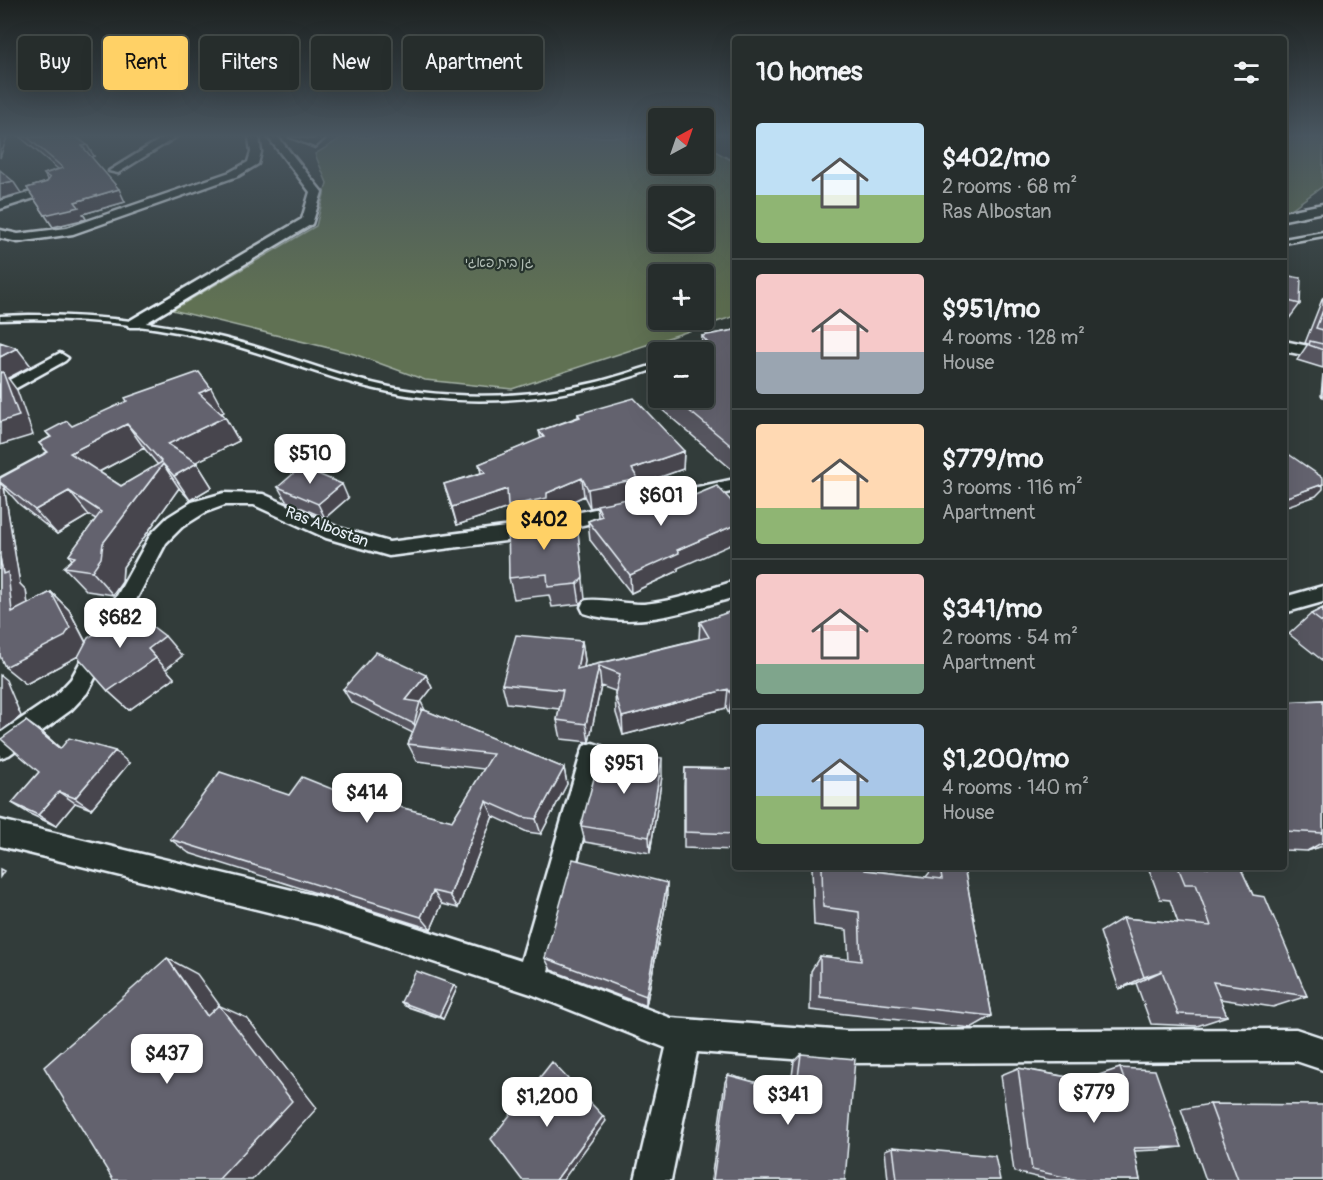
<!DOCTYPE html>
<html lang="en">
<head>
<meta charset="utf-8">
<style>
	:root { --surface:#262d2c; --page:#323938; --text:#f1f3f6; --muted:#a4a8a9; --line:#424948; --accent:#ffd166 }
	body { margin:0; font-family:Pangolin,"Playpen Sans Hebrew",sans-serif; background:var(--page); color:var(--text); height:100vh; display:flex; flex-direction:column; font-size:22px; white-space:nowrap }
	* { box-sizing:border-box; margin:0 }
	p { font-size:20px; color:var(--muted) }
	.icon { flex:none; width:33px; height:33px; fill:none; stroke:currentColor; stroke-width:2; stroke-linecap:round; stroke-linejoin:round }
	.map { position:relative; flex:1; overflow:hidden }
	.sheet { position:absolute; left:732px; top:36px; width:555px; height:834px; display:flex; flex-direction:column; background:var(--surface); border-radius:6px; box-shadow:0 6px 24px #0002,0 0 0 2px var(--line) }
	.sheet>* { flex:none }
	.hud { position:absolute; left:18px; top:36px; width:570px; height:54px; display:flex; gap:12px }
	.needle { width:39px; rotate:40deg }
	.buttons { position:absolute; left:648px; top:108px; display:grid; gap:12px }
	.buttons a { display:grid; place-items:center; width:66px; height:66px; border-radius:6px; background:var(--surface); box-shadow:0 6px 24px #0002,0 0 0 2px var(--line); font-size:30px }
	.price { position:absolute; translate:-50% -51px; padding:0 14px; border-radius:12px; background:#fff; color:#222; font-size:20px; line-height:39px; filter:drop-shadow(0 2px 3px #0008) }
	.price::after { content:''; position:absolute; left:50%; top:36px; width:18px; height:14px; margin-left:-9px; background:inherit; clip-path:polygon(0 0,100% 0,50% 100%) }
	.price.active { background:var(--accent); color:#111 }
	ul { padding:0; list-style:none }
	li { display:flex; align-items:center; gap:18px; height:150px; padding:0 24px }
	li+li { border-top:2px solid var(--line) }
	li span { display:grid; place-items:center; flex:none; width:168px; height:120px; border-radius:6px; color:#555 }
	li>.icon { margin-inline-start:auto }
	span .icon { width:72px; height:72px; fill:#fffc; stroke-width:1 }
	li b { font-size:26px }
	h2 { display:flex; justify-content:space-between; align-items:center; height:72px; padding:0 24px; font-size:26px }
	.pill { padding:0 21px; border-radius:6px; background:var(--surface); box-shadow:0 6px 24px #0002,0 0 0 2px var(--line); font-size:21px; line-height:54px }
	.pill.active { background:var(--accent); color:#111 }
	.map>svg:first-child { display:block }
	.green { fill:#617153; stroke:#a4b1a6; stroke-width:1.5; fill-rule:evenodd }
	.lines { fill:none; stroke-linecap:round; stroke-linejoin:round }
	.lane-casing { stroke:#e8f1f8; stroke-width:5 }
	.street-casing { stroke:#e8f1f8; stroke-width:5 }
	.lane { fill:#26332d; fill-rule:evenodd }
	.street { fill:#26332d; fill-rule:evenodd }
	.wall { fill:#56545f; stroke:#e8f1f8; stroke-width:1.5; fill-rule:evenodd }
	.shaded-wall { fill:#46454d; stroke:#e8f1f8; stroke-width:1.5 }
	.building { fill:#64626e; stroke:#e8f1f8; stroke-width:1.5; fill-rule:evenodd }
	.labels { text-anchor:middle; dominant-baseline:central; stroke-width:4.5; stroke-linejoin:round; paint-order:stroke }
	.far-park-label { font-size:14px; fill:#b2beb6; stroke:#26332d }
	.street-label { font-size:16px; fill:#e8f1f8; stroke:#26332d }
</style>
</head>
<body>
<div class="map">
<svg width="1323" height="1180" viewBox="0 0 1323 1180">
	<rect width="100%" height="100%" fill="#323c3a"/>
	<filter id="ink" filterUnits="userSpaceOnUse"><feTurbulence type="fractalNoise" baseFrequency=".0167" numOctaves="2"/><feDisplacementMap in="SourceGraphic" scale="12" xChannelSelector="R" yChannelSelector="G"/><feConvolveMatrix kernelMatrix="1 2 1 2 8 2 1 2 1" color-interpolation-filters="sRGB"/></filter>
	<g filter="url(#ink)">
		<path class="green" d="M343 137H658V164H704V145L735 162V316L512 389 425 380 354 354 172 310 316 226 327 183 315 154ZM658 196H704V242H658ZM704 274V320H658V274Z
			M1284 137H1323V186L1284 214Z"/>
		<g class="lines">
			<g class="lane-casing">
				<path id="lane" d="M1323 232V236L1284 243V239Z
					M29 315C104 315 177 324 249 345 306 362 361 385 420 392 477 399 537 396 593 383 615 378 636 370 658 364V368C582 395 503 407 422 397 355 390 293 362 229 344 155 324 77 317 0 320V316Z
					M735 337V341L702 352H692Z"/>
			</g>
			<g class="street-casing">
				<path id="street" d="M164 137H176L118 173 109 171Z
					M249 137H259L261 152 258 164 238 176 73 234 18 242 0 238V230L18 234 67 228 230 172 248 162 251 152Z
					M268 137H278L322 192 312 224 139 327H129L127 324 129 321 302 219 310 192Z
					M290 137 313 140 316 137H326L315 147Z
					M49 187 55 190 53 192 0 209V201Z
					M1323 204V212L1284 220V212Z
					M1284 341 1323 349V359L1284 351Z
					M60 353 68 358 65 361 0 397V385Z
					M735 479V491L520 539 389 556 326 538 254 505H225L206 512 182 527 166 543 87 693 71 710 9 755 0 758V733L55 696 71 679 151 534 168 517 192 502 224 493 263 494 339 528 389 542 520 525Z
					M735 581V597C684 612 637 630 584 613L581 607 584 601C598 597 626 605 644 604 675 601 705 590 735 581Z
					M1323 586V602L1284 613V597Z
					M593 743 602 746 605 754 548 971 671 1018 847 1031 1296 1029 1323 1038V1070L1296 1061 847 1063 697 1052 671 1180H635L666 1048 531 994 321 925 0 846V820L321 897 521 961 581 754 584 746Z"/>
			</g>
			<use href="#lane" class="lane"/>
			<use href="#street" class="street"/>
		</g>
		<path class="wall" d="M20 137H77L94 156 91 157 125 202 83 214 86 219 53 227 27 188 47 182 48 181 44 174 58 169Z
			M1284 275 1300 304 1285 324H1284Z
			M1323 297V368L1297 360 1308 344 1305 343Z
			M735 330V472L660 408V398H704L701 352 702 336Z
			M1323 374V397L1321 396Z
			M224 412 222 413 225 417 239 441 196 462 212 487 190 500 179 488 123 567 122 582 113 595 87 591 64 567 72 560 69 555 96 519 89 515 57 534 19 504 4 487 20 584 26 590 28 604 51 592 69 610 86 642 182 656 166 669 174 678 129 710 108 691 78 656 26 684 0 656V477L47 452 39 443 50 437 46 432 72 426ZM144 448 158 465 121 486 99 472Z
			M578 414 684 451 683 469 638 485V496L678 568V571L631 593 590 540 588 521 598 517 597 506 590 508 584 496 550 512V516L548 517 551 534 585 599 580 604 552 607 549 595 514 599 509 578 511 520 508 508 457 525 444 484 481 473 479 464 541 439 539 431 578 417Z
			M278 487 348 498 325 518 286 501Z
			M1323 608V661L1289 634 1311 614Z
			M735 610V712L729 714 726 708 623 735 616 713 615 694V691L601 686 589 742 561 739 557 720 559 709 507 703 502 684 582 641 585 661 584 667 699 639 700 622Z
			M426 675 432 688 421 702 424 710 564 768 567 784 541 834 527 832 493 816 458 908 442 904 431 929 189 853 170 839 289 795 332 789 452 821 484 769 417 761 408 744 413 733 351 702 343 689Z
			M1323 700V846L1307 851 1284 850V702Z
			M43 733 60 748 129 763 91 809 75 803 56 826 30 814 12 803 39 772Z
			M685 768 735 769V850L684 848V785Z
			M605 774 662 776 650 853 585 842 581 826Z
			M812 867H865V870L926 877 934 867H964L992 1016 971 1028 810 1010 811 971 820 956 849 960 847 930 814 925Z
			M1148 867H1240L1253 895 1307 996 1273 1007 1220 999 1227 1016 1197 1026 1151 1024 1136 983 1119 989 1100 932 1123 918 1178 923 1170 900 1160 899Z
			M667 897 646 1006 551 970 545 958Z
			M457 988 443 1019 405 1006 401 1002Z
			M801 1054 845 1180H711L725 1082 728 1075 790 1092 794 1061Z
			M1018 1068 1102 1083 1099 1075 1120 1068 1182 1147 1157 1150 1134 1151 1140 1180H1050L1014 1172 1001 1075Z
			M1210 1104 1323 1180H1206L1181 1109Z
			M893 1147 1000 1180H888L885 1150Z"/>
		<path class="shaded-wall" d="M0 137H7L0 158Z
			M87 145 94 156 88 158 82 146Z
			M13 181 21 193 0 199V184Z
			M119 189 125 202 83 214 86 219 53 227 45 215 75 202Z
			M17 348 31 366 8 378 17 390 33 435 0 445V357Z
			M211 388 224 412 212 417 199 393Z
			M225 417 239 441 184 468 168 444Z
			M127 424 144 448 89 477 70 453Z
			M684 451 683 469 638 485V497L590 508 588 489 632 469Z
			M197 463 212 487 190 500 174 476Z
			M163 464 179 488 123 567 122 582 113 595 92 571 103 543Z
			M582 478 584 496 550 512V516L548 517 551 534 552 556 512 524 508 508 457 525 452 507 507 489 547 493Z
			M0 483 4 487 20 584 26 590 31 629 12 612 3 574 0 557Z
			M342 484 348 498 325 518 318 504Z
			M1323 484V489L1316 496 1284 507V498Z
			M69 491 89 515 57 534 35 510Z
			M577 523 585 599 580 604 577 584Z
			M735 525V543L678 568V571L631 593 630 575 677 550Z
			M51 592 69 610 87 645 82 654 26 684 5 667Z
			M165 636 182 656 166 669 148 649Z
			M582 641 585 661 580 688 577 669Z
			M156 658 174 678 129 710 108 691Z
			M599 666 601 686 589 742 586 724Z
			M0 675 6 680 21 716 0 732Z
			M426 675 432 688 421 702 427 714 421 737 414 724 406 700Z
			M728 689 726 708 623 735 622 717Z
			M735 694V712L729 714 732 695Z
			M26 721 43 733 75 761 60 749Z
			M115 751 129 763 91 809 75 798Z
			M662 758V776L650 853 649 837Z
			M564 768 567 784 541 834 536 819Z
			M59 792 75 803 56 826 38 815Z
			M486 801 493 816 458 908 450 895Z
			M1323 842V846L1307 851Z
			M0 869 4 871 0 877Z
			M667 883V897L646 1006V996Z
			M433 891 442 904 431 929 421 917Z
			M167 958 197 974 220 1006 247 1018 317 1108 252 1180H218L207 1016Z
			M1162 971 1136 983 1119 989 1144 977Z
			M454 985 457 988 443 1019 439 1016Z
			M603 1116 606 1121 563 1180H556Z"/>
		<path class="building" d="M27 137H77L87 145 82 146 119 189 75 202 79 207 45 215 27 188 47 182 50 178 44 174 63 168Z
			M0 170 13 181 0 184Z
			M1284 275 1301 278 1300 304 1284 300Z
			M1323 310V330L1316 328Z
			M735 330V449L674 398H704V352H699L712 348 702 336Z
			M1310 341 1323 344V350L1309 345Z
			M0 342 17 348 0 357Z
			M3 372 19 416 0 422V373Z
			M199 372 211 388 199 393 225 417 168 444 197 463 174 476 163 464 103 543 101 558 92 571 64 567 75 557 69 555 101 512 69 491 35 510 0 482V478L48 452 39 443 51 437 46 432 67 421 72 426 127 401 125 398ZM127 424 162 462 121 486 70 453Z
			M634 398 684 451 632 469 638 479 588 489 582 478 547 493V498L508 506 507 489 452 507 444 484 485 472 479 464 544 437 539 431 580 417 578 414Z
			M1284 451 1323 478V484L1284 498Z
			M301 467 342 484 318 504 278 487Z
			M717 486 735 505V525L677 550 679 553 630 575 588 521 602 516 597 505 647 495 656 511Z
			M548 513 549 535 577 523 583 578 577 584 548 587 547 574 509 578 508 521Z
			M0 557 3 574 8 572 12 612 51 592 70 628 64 637 5 667 0 656Z
			M1323 608V623L1311 614Z
			M131 610 165 636 148 649 156 658 108 691 78 657 88 638Z
			M735 610V694L732 695 728 689 622 717 615 694 620 674 599 666 586 724 557 720 563 690 502 684 516 635 582 641 577 669 709 637 700 622Z
			M376 652 426 675 406 700 420 702 414 724 343 689Z
			M1323 700V833L1284 831V702Z
			M422 709 564 768 536 819 522 817 486 801 450 895 433 891 421 917 170 839 220 772 289 795 302 777 332 789 452 821 493 754 408 744Z
			M26 721 60 749 69 738 115 751 75 798 59 792 38 815 12 803 39 772 1 739Z
			M609 751 662 758 649 837 581 826 596 771 605 774Z
			M685 768 735 769V834L685 832Z
			M573 859 667 883 646 996 545 958Z
			M822 867H865V870L942 879 940 867H964L992 1016 820 997V956L861 961 859 912 823 907Z
			M1178 867H1240L1253 895 1265 897 1307 996 1213 982 1227 1016 1178 1014 1162 971 1144 977 1123 918 1211 926 1196 884H1185Z
			M167 958 207 1016 219 1005 292 1101 218 1180H113L44 1067Z
			M416 971 454 985 439 1016 401 1002Z
			M801 1054 855 1059 845 1180H713L728 1075 796 1093Z
			M552 1062 603 1116 556 1180H522L491 1139Z
			M1018 1068 1127 1088 1120 1068 1155 1070 1182 1147 1134 1148 1140 1180H1078L1032 1170Z
			M1210 1104 1323 1105V1180H1238Z
			M893 1147 995 1156 1000 1180H897Z"/>
	</g>
	<linearGradient id="sky" x2="0" y2="1"><stop stop-color="#1c2120"/><stop offset="0.45" stop-color="#495660"/><stop offset="1" stop-color="#495660" stop-opacity="0"/></linearGradient>
	<rect width="1323" height="302" fill="url(#sky)"/>
	<g class="labels">
		<g class="far-park-label">
			<text x="499" y="262">גן בית פאגי</text>
		</g>
		<g class="street-label">
			<text transform="translate(327 527) rotate(21)">Ras Albostan</text>
		</g>
	</g>
</svg>
<div class="buttons">
<a><svg class="needle" viewBox="-14 -14 28 28"><path d="M0-13l5 13h-10z" fill="#e53935"/><path d="M0 13l5-13h-10z" fill="#a4a8a9"/></svg></a>
<a><svg class="icon" aria-label="layers" viewBox="0 0 24 24"><path d="M12 4l9 5-9 5-9-5zM3 14l9 5 9-5"/></svg></a>
<a>+</a>
<a>−</a>
</div>
<b class="price" style="left:310px;top:485px">$510</b>
<b class="price" style="left:661px;top:527px">$601</b>
<b class="price active" style="left:544px;top:551px">$402</b>
<b class="price" style="left:120px;top:649px">$682</b>
<b class="price" style="left:624px;top:795px">$951</b>
<b class="price" style="left:367px;top:824px">$414</b>
<b class="price" style="left:167px;top:1085px">$437</b>
<b class="price" style="left:1094px;top:1124px">$779</b>
<b class="price" style="left:788px;top:1126px">$341</b>
<b class="price" style="left:547px;top:1128px">$1,200</b>
<div class="hud">
<a class="pill">Buy</a>
<a class="pill active">Rent</a>
<a class="pill">Filters</a>
<a class="pill">New</a>
<a class="pill">Apartment</a>
</div>
<section class="sheet">
<h2>10 homes<svg class="icon" aria-label="filters" viewBox="0 0 24 24"><path d="M4 7h16M4 17h16"/><circle cx="9" cy="7" r="2"/><circle cx="15" cy="17" r="2"/></svg></h2>
<ul>
<li><span style="background:linear-gradient(#bfe0f5 60%,#8fb573 0)"><svg class="icon" aria-label="home" viewBox="0 0 24 24"><path d="M3 11l9-7 9 7M6 9v11h12V9"/></svg></span><div><b>$402/mo</b><p>2 rooms · 68 m²</p><p>Ras Albostan</p></div></li>
<li><span style="background:linear-gradient(#f6c9c9 65%,#9aa5b1 0)"><svg class="icon" aria-label="home" viewBox="0 0 24 24"><path d="M3 11l9-7 9 7M6 9v11h12V9"/></svg></span><div><b>$951/mo</b><p>4 rooms · 128 m²</p><p>House</p></div></li>
<li><span style="background:linear-gradient(#ffd9b3 70%,#8fb573 0)"><svg class="icon" aria-label="home" viewBox="0 0 24 24"><path d="M3 11l9-7 9 7M6 9v11h12V9"/></svg></span><div><b>$779/mo</b><p>3 rooms · 116 m²</p><p>Apartment</p></div></li>
<li><span style="background:linear-gradient(#f6c9c9 75%,#7fa58c 0)"><svg class="icon" aria-label="home" viewBox="0 0 24 24"><path d="M3 11l9-7 9 7M6 9v11h12V9"/></svg></span><div><b>$341/mo</b><p>2 rooms · 54 m²</p><p>Apartment</p></div></li>
<li><span style="background:linear-gradient(#a9c7e8 60%,#8fb573 0)"><svg class="icon" aria-label="home" viewBox="0 0 24 24"><path d="M3 11l9-7 9 7M6 9v11h12V9"/></svg></span><div><b>$1,200/mo</b><p>4 rooms · 140 m²</p><p>House</p></div></li>
</ul>
</section>
</div>
</body>
</html>
